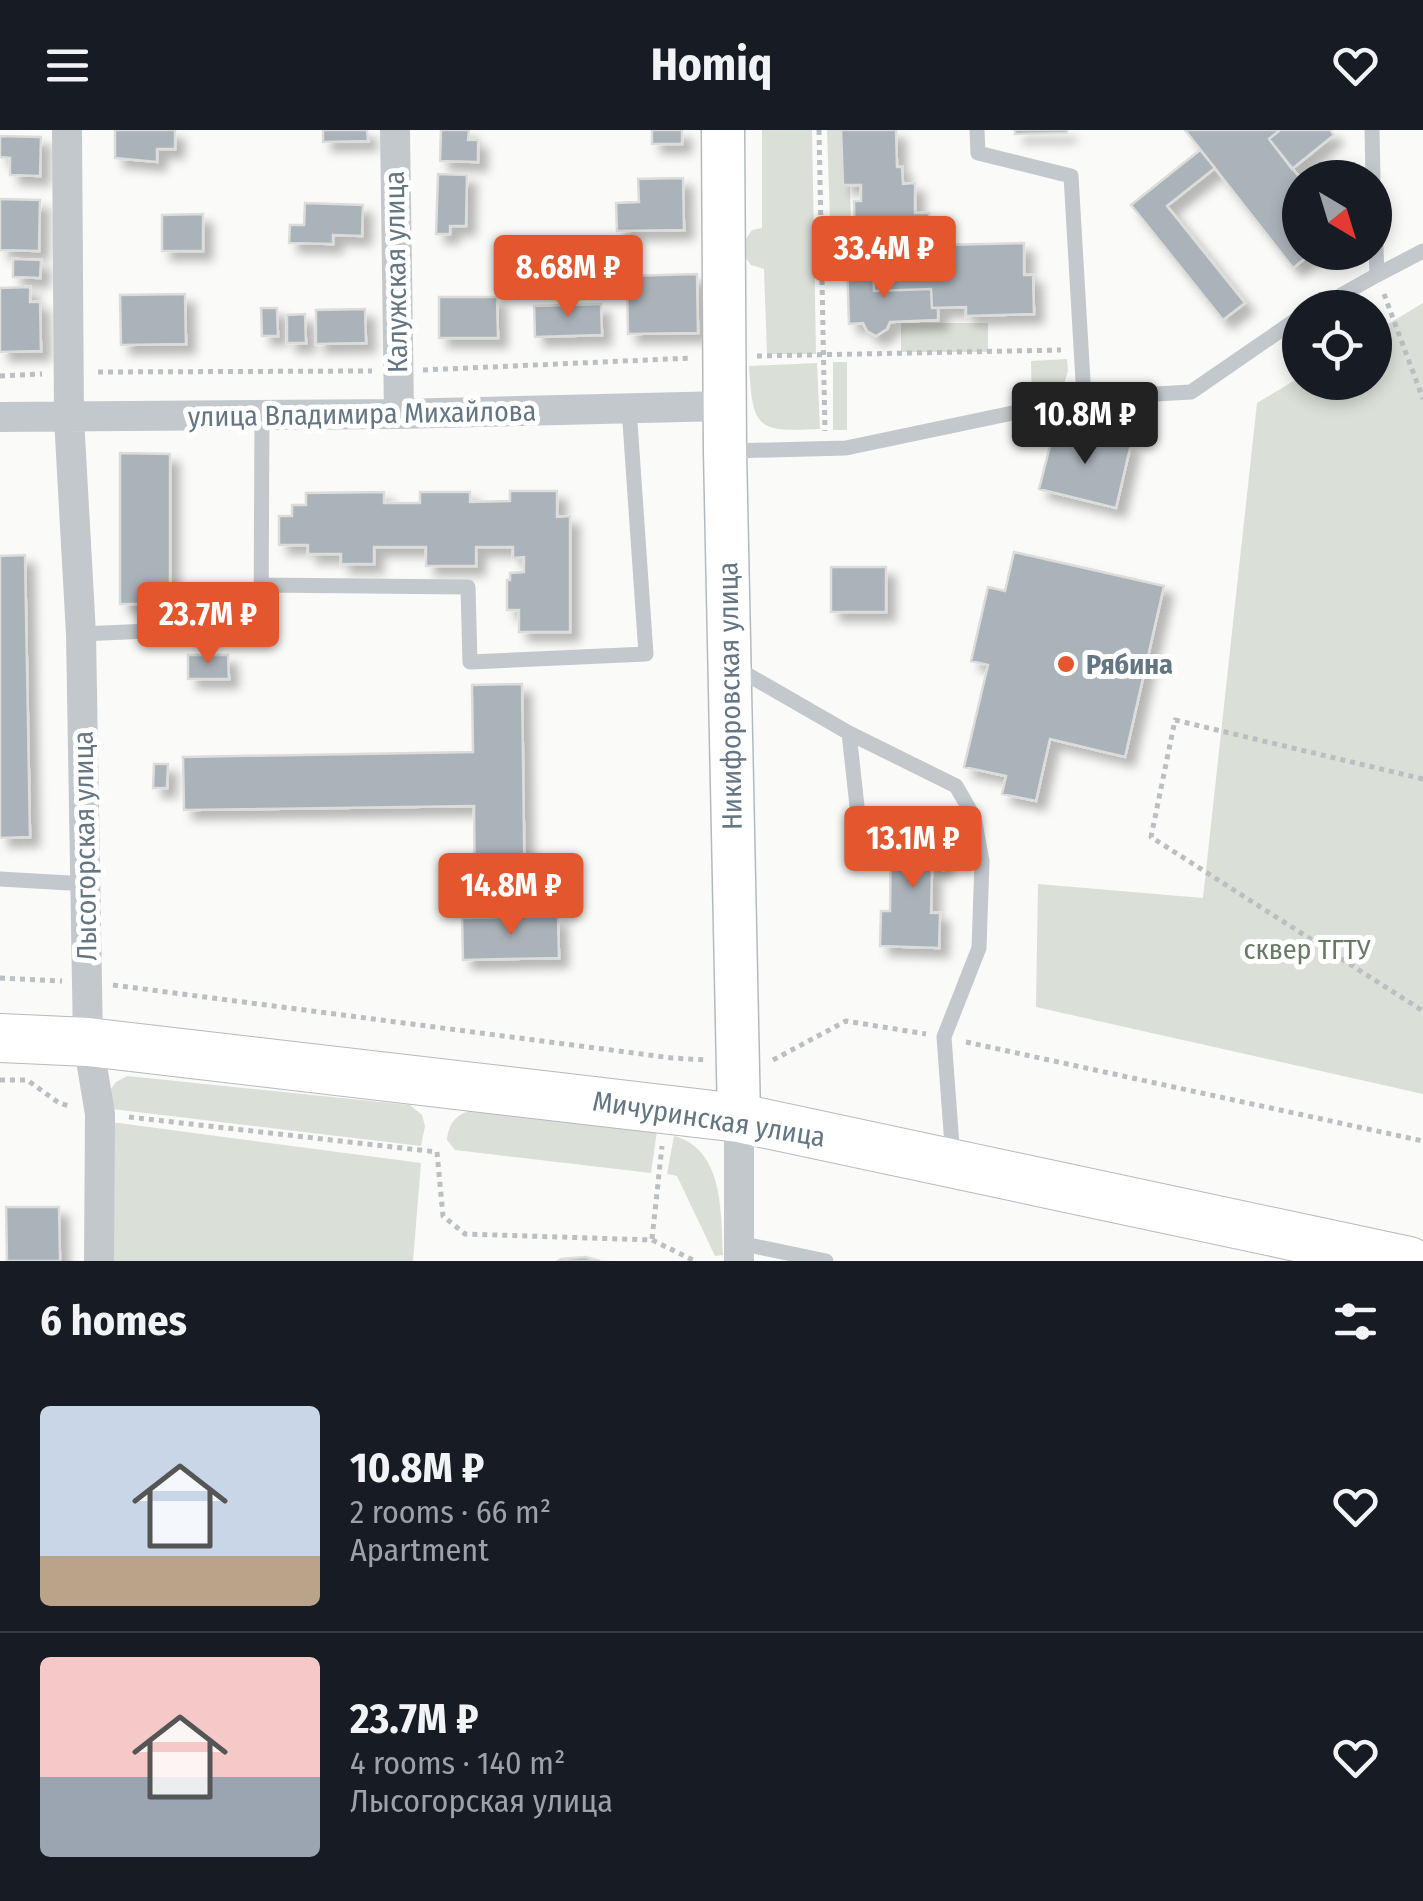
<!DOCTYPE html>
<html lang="en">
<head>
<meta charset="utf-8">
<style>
	:root { --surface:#171b24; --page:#242831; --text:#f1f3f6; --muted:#9ea1a6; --line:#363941; --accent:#e4572e }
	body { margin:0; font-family:"Fira Sans Condensed",sans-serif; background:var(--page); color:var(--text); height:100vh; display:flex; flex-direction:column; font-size:38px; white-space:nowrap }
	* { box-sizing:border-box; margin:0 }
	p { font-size:32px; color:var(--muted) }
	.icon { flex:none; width:55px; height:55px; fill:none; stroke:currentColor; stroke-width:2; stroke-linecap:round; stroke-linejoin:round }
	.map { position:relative; height:1131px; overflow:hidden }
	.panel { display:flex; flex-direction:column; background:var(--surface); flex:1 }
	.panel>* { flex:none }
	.needle { width:65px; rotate:142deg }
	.buttons { position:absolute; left:1282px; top:30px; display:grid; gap:20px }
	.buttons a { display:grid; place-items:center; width:110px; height:110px; border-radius:50%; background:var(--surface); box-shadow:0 5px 15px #0003; font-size:50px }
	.price { position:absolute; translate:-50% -85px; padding:0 22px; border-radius:10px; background:var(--accent); color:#fff; font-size:32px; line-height:65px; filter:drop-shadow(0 2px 5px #0008) }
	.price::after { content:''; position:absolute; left:50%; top:60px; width:30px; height:22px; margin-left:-15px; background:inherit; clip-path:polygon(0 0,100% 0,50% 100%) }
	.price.on { background:#222; color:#fff }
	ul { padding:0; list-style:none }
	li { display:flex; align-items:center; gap:30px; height:250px; padding:0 40px }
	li+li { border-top:2px solid var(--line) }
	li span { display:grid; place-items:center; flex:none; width:280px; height:200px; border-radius:10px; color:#555 }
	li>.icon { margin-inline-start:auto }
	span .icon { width:120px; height:120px; fill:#fffc; stroke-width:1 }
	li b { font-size:42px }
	h2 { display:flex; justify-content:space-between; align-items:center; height:120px; padding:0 40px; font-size:42px }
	header { display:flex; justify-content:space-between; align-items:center; height:130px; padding:0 40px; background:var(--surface); font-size:45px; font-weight:700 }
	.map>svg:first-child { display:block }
	.green { fill:#dadfd7 }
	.building { fill:#aab3b9; stroke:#dcdcda; stroke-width:2.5; filter:url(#shadow) }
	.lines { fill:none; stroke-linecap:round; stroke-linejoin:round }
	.secondary-casing { stroke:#b3babf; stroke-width:45 }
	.primary-casing { stroke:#b5babe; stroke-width:50 }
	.path { stroke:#bbbfc2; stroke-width:5; stroke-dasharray:5 5; stroke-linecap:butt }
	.service { stroke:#c3c8cc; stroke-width:15 }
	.minor { stroke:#c3c8cc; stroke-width:30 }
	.secondary { stroke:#fff; stroke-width:42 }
	.primary { stroke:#fff; stroke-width:48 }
	.poi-dot { fill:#e4572e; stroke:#fff; stroke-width:4 }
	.labels { text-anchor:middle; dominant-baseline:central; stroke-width:10; stroke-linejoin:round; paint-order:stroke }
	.street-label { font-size:28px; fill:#657683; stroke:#fff }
	.poi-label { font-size:28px; font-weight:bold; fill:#657683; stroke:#fff; text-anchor:start }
	.park-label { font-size:28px; fill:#687a64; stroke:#fff }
</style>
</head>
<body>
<header><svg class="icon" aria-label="menu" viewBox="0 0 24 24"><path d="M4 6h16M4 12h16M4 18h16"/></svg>Homiq<svg class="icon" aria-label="heart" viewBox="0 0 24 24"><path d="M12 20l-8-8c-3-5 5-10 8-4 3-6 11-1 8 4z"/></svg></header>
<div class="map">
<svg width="1423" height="1131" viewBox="0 0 1423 1131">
	<defs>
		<filter id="shadow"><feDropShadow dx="9" dy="9" stdDeviation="5" flood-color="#0004"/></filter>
	</defs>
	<rect width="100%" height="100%" fill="#fafaf8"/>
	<path class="green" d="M762 0H812L816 224H767L764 139 751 135 745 127V110L752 100 762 98Z
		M827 0H848L852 120 831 121Z
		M1423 173V964L1036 877 1038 754 1203 768 1257 273 1300 247V252H1375V202Z
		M901 193H988V222H901Z
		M1067 229 1068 241 1062 260 1044 272 1032 271 1031 231Z
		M833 232H847V300H833Z
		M817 233 820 299C757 302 753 300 749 236Z
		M127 946 410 975 422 985 425 996 421 1016 112 979 108 963 116 952Z
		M472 980 657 1001 651 1043 455 1020 447 1010C449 992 456 985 472 980Z
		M111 992 421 1033 413 1131H111Z
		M674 1006C724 1019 721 1083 723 1125L715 1126 677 1046 667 1044Z"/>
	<path class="building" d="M115 0H175V19H157V32L115 28Z
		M323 0H367L368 11 323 12Z
		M441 0H469L468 10H478V32L440 31Z
		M652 0H682V14H652Z
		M841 0H896L897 37H902L903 54 915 53V83H929L930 123H946V115L1024 113V145H1033L1034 184 966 186V177L932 178 931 159 874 161 873 126 855 127 854 71H861V55H843Z
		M1015 0H1067V3L1015 4Z
		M1185 0H1280L1269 9 1300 48V122H1313L1293 138Z
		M1280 0H1330L1334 5 1292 39 1269 9Z
		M0 6 41 7 40 46 10 45V28L0 27Z
		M1200 20 1215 38 1167 76 1245 173 1223 190 1131 75Z
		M438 44 467 45 466 96H450V104H436Z
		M683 48 684 100 617 101 616 73 639 72 638 49Z
		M0 69 40 70 39 121 0 120Z
		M305 73 363 75 362 106 333 105V114L289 113 290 95H304Z
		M203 84V121H162V85Z
		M860 126H873L874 161 931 159 932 178H938V190L890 192 887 199 876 206 867 201 863 193 849 194 847 134 860 133Z
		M13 129 41 130 40 148 13 147Z
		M697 144 698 203 628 204 627 146Z
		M30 157V172H40L41 221 0 222V158Z
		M185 164 186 214 121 215 120 165Z
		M439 167H497L498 208H439Z
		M601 174 602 205 535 207 534 176Z
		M261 178H277L278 206H262Z
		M365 179 366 213 316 214V180Z
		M305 184 306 213H287V185Z
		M1055 296 1131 314 1116 378 1039 359Z
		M120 323 170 324V474H120Z
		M510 361H557V387L570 386V502H519V480H507V450H510V443L524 442V427L513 428V417H476V436H426V417H374V434H341V424H308V415H279V386H292V375H306V363L384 362V373H420V362H470V372L510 371Z
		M1014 422 1164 456 1125 627 1050 609 1036 671 1002 664 1006 646 964 637 988 535 971 531 988 457 1005 461Z
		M25 425 30 707 0 708V426Z
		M831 437H886V482H831Z
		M188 525H228L229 549H188Z
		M522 554 525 783 475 784 474 676 184 680 183 627 473 622 472 555Z
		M154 634H168L167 658H153Z
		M891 702 944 703 943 740 932 739 931 783H940L939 818 880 816 881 781H890Z
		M558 786 559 828 463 830 462 788Z
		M6 1077H59L60 1131H7Z
		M585 1127 600 1131H558L561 1129Z"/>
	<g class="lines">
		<g class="secondary-casing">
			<path id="secondary" d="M723 0 725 321 739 988"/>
		</g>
		<g class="primary-casing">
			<path id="primary" d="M0 908 88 912 739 988 1409 1131"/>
		</g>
		<path class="path" d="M819 0 825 301
			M1384 164 1423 269
			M757 226 1061 220
			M423 240 692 228
			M98 242 372 241
			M0 246 42 244
			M1423 649 1175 590 1151 707 1423 881
			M0 848 62 851
			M113 855 672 928 707 930
			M966 912 1423 1011
			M773 930 846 891 926 904
			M0 950H27L59 973 69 976
			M129 987 437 1022 443 1086 465 1104 652 1110 695 1131
			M652 1109 662 1016"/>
		<path class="service" d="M977 0 978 23 1071 46 1084 268
			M1372 0 1373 48
			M1375 89 1377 145 1423 121
			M1318 178 1377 145
			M728 321 846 318 1084 268 1191 262 1300 187
			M261 455 468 457 470 532 646 524 629 278
			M81 504 261 496 262 286
			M736 538 849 603 863 731H982L979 818 944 907 953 1029
			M849 603 956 656 974 687 982 731
			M0 749 87 754
			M739 1113 826 1131"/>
		<path class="minor" d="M67 0 69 288 81 504 88 912 100 984 99 1131
			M395 0 399 284
			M0 287 399 284 725 276
			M739 988V1131"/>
		<use href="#secondary" class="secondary"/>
		<use href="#primary" class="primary"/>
	</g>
	<circle class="poi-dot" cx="1066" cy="534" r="10"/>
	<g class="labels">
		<g class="street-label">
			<text transform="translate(396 142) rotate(-91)">Калужская улица</text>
			<text transform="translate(362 284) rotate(-1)">улица Владимира Михайлова</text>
			<text transform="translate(730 566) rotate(-91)">Никифоровская улица</text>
			<text transform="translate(85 716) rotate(-91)">Лысогорская улица</text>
			<text transform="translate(709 989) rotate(9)">Мичуринская улица</text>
		</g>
		<g class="poi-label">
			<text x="1086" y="534">Рябина</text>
		</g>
		<g class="park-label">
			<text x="1307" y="819">сквер ТГТУ</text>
		</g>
	</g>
</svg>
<div class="buttons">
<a><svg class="needle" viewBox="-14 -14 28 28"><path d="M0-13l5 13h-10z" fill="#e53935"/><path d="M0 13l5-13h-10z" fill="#9ea1a6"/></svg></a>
<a><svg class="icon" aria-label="locate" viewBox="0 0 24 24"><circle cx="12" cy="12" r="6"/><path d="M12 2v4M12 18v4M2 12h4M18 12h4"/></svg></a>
</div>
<b class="price" style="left:884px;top:171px">33.4M ₽</b>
<b class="price" style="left:568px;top:190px">8.68M ₽</b>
<b class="price on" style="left:1085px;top:337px">10.8M ₽</b>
<b class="price" style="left:208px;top:537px">23.7M ₽</b>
<b class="price" style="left:913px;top:761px">13.1M ₽</b>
<b class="price" style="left:511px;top:808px">14.8M ₽</b>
</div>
<section class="panel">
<h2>6 homes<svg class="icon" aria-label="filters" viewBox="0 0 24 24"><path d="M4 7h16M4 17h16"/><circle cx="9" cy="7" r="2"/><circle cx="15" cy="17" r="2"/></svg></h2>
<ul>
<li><span style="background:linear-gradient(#c9d6e8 75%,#b9a48a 0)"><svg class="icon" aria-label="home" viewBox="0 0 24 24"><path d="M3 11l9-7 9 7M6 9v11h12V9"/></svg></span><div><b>10.8M ₽</b><p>2 rooms · 66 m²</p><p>Apartment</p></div><svg class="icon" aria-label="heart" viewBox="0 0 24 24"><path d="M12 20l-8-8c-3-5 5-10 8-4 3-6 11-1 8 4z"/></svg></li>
<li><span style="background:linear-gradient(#f6c9c9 60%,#9aa5b1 0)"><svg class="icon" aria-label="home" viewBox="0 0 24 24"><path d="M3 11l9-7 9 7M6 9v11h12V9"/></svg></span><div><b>23.7M ₽</b><p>4 rooms · 140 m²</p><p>Лысогорская улица</p></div><svg class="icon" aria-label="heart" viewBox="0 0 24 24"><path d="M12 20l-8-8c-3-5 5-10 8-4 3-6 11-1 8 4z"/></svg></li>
</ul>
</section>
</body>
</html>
